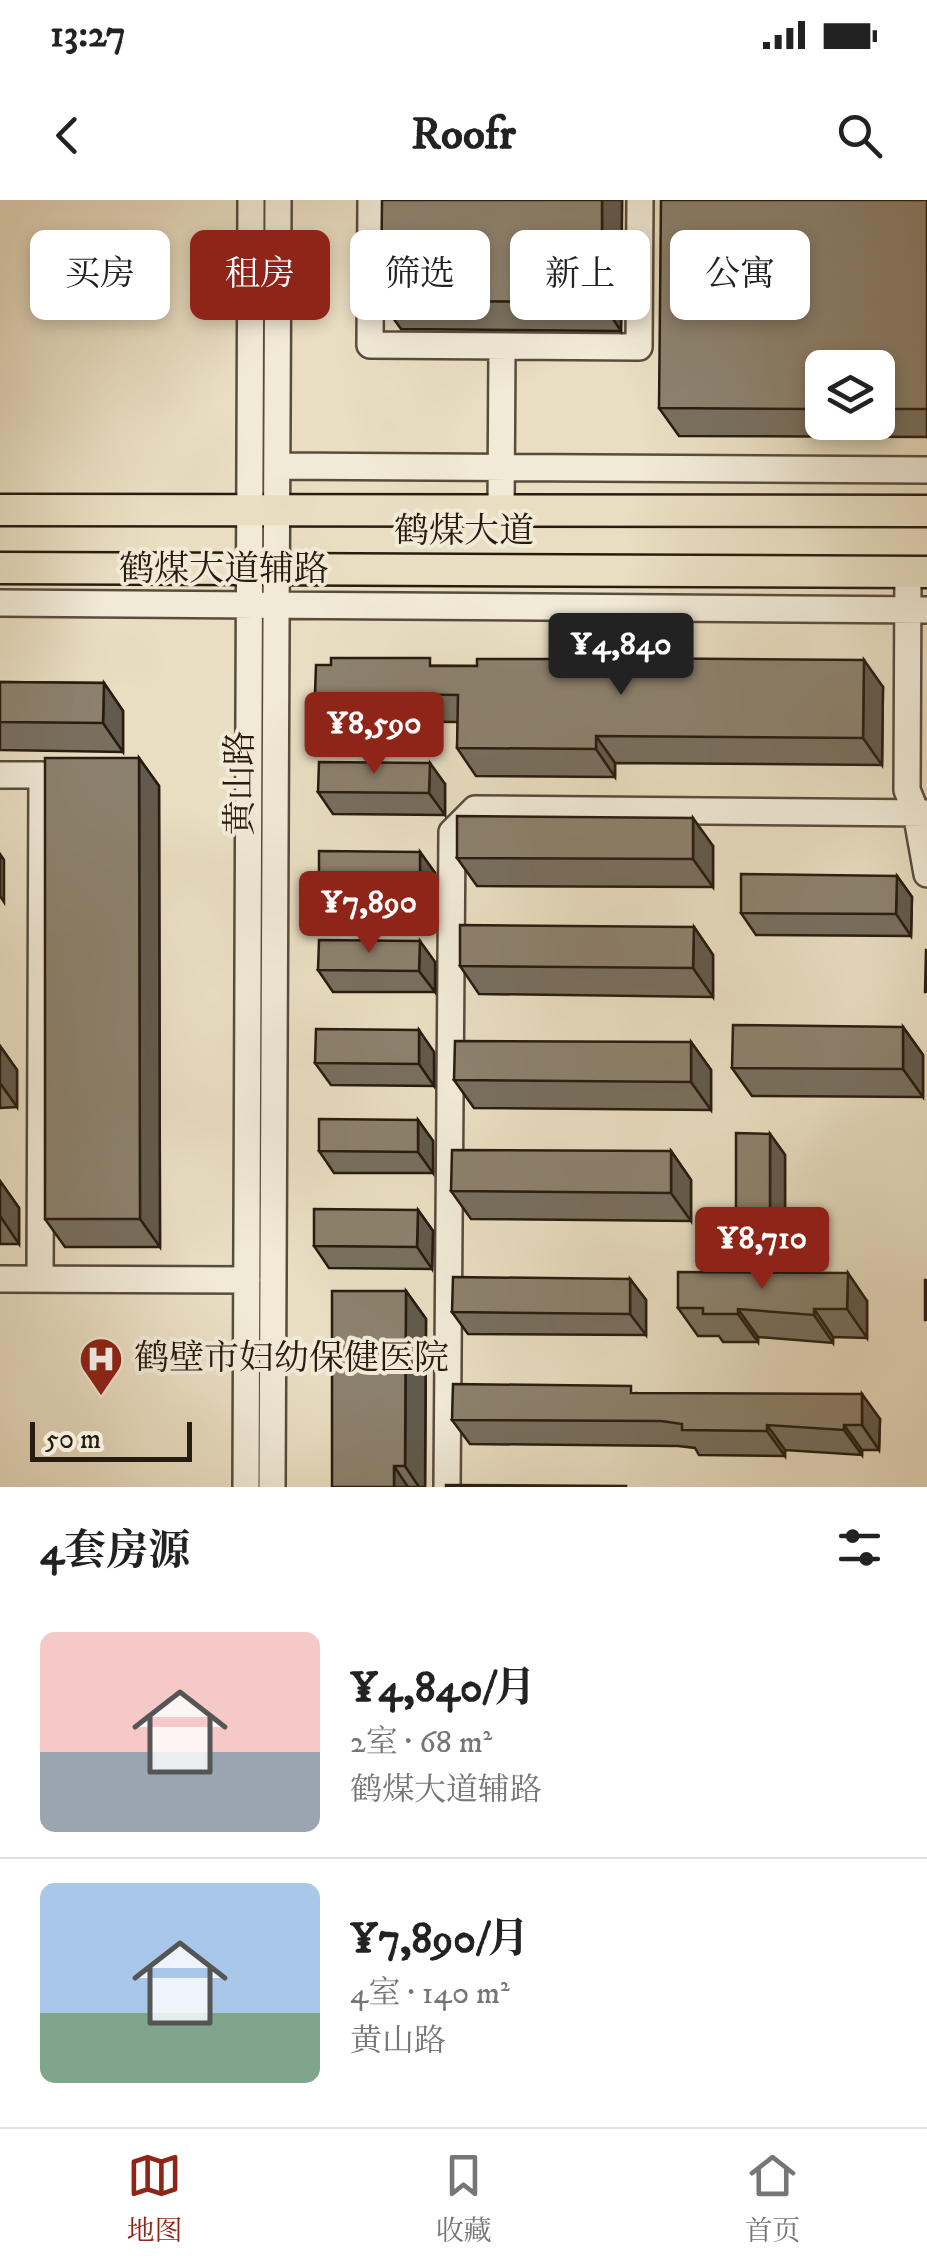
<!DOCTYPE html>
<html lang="zh">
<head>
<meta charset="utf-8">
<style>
	:root { --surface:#fff; --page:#f2f2f2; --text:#222; --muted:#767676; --line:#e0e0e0; --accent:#8f2418 }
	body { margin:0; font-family:"IM FELL DW Pica","Noto Serif SC",serif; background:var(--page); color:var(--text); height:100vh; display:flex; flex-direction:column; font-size:38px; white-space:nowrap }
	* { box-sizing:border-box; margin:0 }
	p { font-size:32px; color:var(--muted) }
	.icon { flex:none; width:55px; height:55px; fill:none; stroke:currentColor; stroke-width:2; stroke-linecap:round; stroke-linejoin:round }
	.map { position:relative; height:1287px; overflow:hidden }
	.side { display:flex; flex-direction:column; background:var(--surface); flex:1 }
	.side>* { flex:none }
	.banner { position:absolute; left:30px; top:30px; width:868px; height:90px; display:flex; gap:20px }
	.buttons { position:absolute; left:805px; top:150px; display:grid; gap:20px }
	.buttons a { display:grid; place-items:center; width:90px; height:90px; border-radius:15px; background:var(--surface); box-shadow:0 5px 15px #0003; font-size:50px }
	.scale { position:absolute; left:30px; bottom:25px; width:162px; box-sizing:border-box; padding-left:10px; border:5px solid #281c10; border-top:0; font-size:28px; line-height:35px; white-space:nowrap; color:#281c10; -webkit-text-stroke:8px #f1ead7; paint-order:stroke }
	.price { position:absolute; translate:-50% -85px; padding:0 22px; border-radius:10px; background:var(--accent); color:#fff; font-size:32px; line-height:65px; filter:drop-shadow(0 2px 5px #0008) }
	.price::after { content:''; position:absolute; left:50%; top:60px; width:30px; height:22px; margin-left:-15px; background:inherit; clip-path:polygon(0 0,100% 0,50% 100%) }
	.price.selected { background:#222; color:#fff }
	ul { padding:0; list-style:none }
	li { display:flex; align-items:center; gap:30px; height:250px; padding:0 40px }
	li+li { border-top:2px solid var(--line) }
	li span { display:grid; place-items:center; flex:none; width:280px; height:200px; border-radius:15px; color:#555 }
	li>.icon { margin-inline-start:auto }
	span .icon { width:120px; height:120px; fill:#fffc; stroke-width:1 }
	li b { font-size:42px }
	h2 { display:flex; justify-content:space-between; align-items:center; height:120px; padding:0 40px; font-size:42px }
	.tag { padding:0 35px; border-radius:15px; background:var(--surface); box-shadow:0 5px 15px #0003; font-size:35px; line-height:90px }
	.tag.selected { background:var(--accent); color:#fff }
	.status { display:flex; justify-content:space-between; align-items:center; height:70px; padding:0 50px; background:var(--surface); direction:ltr }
	.status svg { height:28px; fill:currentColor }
	header { display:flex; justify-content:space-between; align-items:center; height:130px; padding:0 40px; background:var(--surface); font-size:45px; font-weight:700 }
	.menu { display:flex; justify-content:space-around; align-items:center; height:140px; border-top:2px solid var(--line); background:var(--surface); font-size:28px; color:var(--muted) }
	.menu a { display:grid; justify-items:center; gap:5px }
	.menu .selected { color:var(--accent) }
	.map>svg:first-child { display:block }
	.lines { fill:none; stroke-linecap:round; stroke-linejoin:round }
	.minor-casing { stroke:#584c3c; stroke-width:30 }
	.major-casing { stroke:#281c10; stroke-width:35 }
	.minor { stroke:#f1ead7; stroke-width:25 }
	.major { stroke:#e9dec2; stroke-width:30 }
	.wall { fill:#786f5e; stroke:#281c10; stroke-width:2.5; fill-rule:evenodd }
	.shaded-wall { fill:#625a4c; stroke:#281c10; stroke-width:2.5 }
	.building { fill:#8c816d; stroke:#281c10; stroke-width:2.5 }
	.labels { text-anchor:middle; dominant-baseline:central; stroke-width:8; stroke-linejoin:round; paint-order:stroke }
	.street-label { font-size:35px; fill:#281c10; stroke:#f1ead7 }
	.poi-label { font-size:35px; fill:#281c10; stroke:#f1ead7; text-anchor:start }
</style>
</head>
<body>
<div class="status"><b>13:27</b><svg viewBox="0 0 49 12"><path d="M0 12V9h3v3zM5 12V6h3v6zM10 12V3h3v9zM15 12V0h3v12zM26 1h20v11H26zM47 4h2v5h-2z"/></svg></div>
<header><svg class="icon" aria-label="back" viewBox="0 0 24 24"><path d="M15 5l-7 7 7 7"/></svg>Roofr<svg class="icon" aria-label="search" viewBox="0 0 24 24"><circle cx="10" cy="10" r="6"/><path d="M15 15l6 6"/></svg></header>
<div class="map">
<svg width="927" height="1287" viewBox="0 0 927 1287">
	<rect width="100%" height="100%" fill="#e9dec2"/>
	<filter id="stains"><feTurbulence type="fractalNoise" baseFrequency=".002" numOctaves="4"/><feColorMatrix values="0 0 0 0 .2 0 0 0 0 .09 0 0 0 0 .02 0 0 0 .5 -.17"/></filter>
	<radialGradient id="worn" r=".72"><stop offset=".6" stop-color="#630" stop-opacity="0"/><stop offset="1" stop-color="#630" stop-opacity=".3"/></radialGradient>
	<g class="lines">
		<g class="minor-casing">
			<path id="minor" d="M371 0 370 145 639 147 640 0
				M277 266 927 270
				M501 311 502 146
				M908 371 907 590 916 612 927 674
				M0 403 927 410
				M0 575H42L40 1079
				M0 1079 247 1080
				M246 1287 251 0
				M272 1287 278 0
				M447 1287 452 632 475 609 927 613"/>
		</g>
		<g class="major-casing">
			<path id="major" d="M0 310 927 311
				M0 368 927 372"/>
		</g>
		<use href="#minor" class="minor"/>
		<use href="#major" class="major"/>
	</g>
	<path class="wall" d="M622 0 621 131 401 129 381 101Z
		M927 0V237L679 236 659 208ZM822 168H878V222H822Z
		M572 459 577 467 883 487 882 565 615 563V577L476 576 457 548 458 522 334 521 315 493 331 465 477 466Z
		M0 482 104 483 123 511V552L0 550Z
		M139 558 159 586 160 1047H65L45 1019Z
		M445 584V615L333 614 318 592Z
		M713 646V687L477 686 457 658Z
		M420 652 435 673V702H334L319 680Z
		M897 676 912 697 911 736 756 735 741 713Z
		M694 727 713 755V797L479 794 460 766Z
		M435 762V792H333L318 770Z
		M903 827 923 855V897L752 896 732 868Z
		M691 842 711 870V910L474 908 454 880Z
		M0 846 17 870V907L0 908Z
		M434 852V886L331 885 315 863Z
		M418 920 433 941V973H334L319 951Z
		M770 934 785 955V1036H751L736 1014Z
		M671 951 691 980V1021L471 1019 451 991Z
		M0 981 19 1008V1044H0Z
		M418 1010 433 1031 432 1069 329 1068 314 1046Z
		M630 1079 646 1100V1135L468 1134 452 1112Z
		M406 1091 426 1119 425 1287H332Z
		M867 1101V1138L833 1137V1143L758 1137V1142H723L719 1136H698L678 1108Z
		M636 1193 880 1219 879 1250H862V1255L785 1250V1256L699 1255 695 1248 678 1246 470 1244 452 1220Z"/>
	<path class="shaded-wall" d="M602 0H622L621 131 602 102Z
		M864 460 883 487 882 565 863 538Z
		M104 483 123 511V552L103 523Z
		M596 536 615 563V577L596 549Z
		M139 558 159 586 160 1047 140 1019Z
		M430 563 445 584V615L429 593Z
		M693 618 713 646V687L693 659Z
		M420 652 435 673V702L420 681Z
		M0 654 4 660V702L0 696Z
		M897 676 912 697 911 736 896 714Z
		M694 727 713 755V797L693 768Z
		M420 741 435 762V792L419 771Z
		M903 827 923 855V897L903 869Z
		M419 830 434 852V886L419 864Z
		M691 842 711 870V910L691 882Z
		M0 846 17 870V907L0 883Z
		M418 920 433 941V973L418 952Z
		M770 934 785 955V1036L770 1014Z
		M671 951 691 980V1021L671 993Z
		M0 981 19 1008V1044L0 1016Z
		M418 1010 433 1031 432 1069 417 1047Z
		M848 1073 867 1101V1138L847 1109Z
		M630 1079 646 1100V1135L630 1114Z
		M406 1091 426 1119 425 1287H419L405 1266Z
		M738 1109 758 1137V1142L738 1114Z
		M814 1109 833 1137V1143L814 1115Z
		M862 1194 880 1219 879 1250 862 1225Z
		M767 1225 785 1250V1256L767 1231Z
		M844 1225 862 1250V1255L844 1230Z
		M394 1266 408 1287H394Z"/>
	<path class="building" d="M382 0H602V102L381 101Z
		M661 0H927V209H878V168H822V209L659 208Z
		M331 458H430V466H477V459H572V467H613V458L864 460 863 538 596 536V549L457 548 458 495 315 493 316 465H331Z
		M0 482 104 483 103 523 0 522Z
		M45 558H139L140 1019H45Z
		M319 562 430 563 429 593 318 592Z
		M457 616 693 618V659L457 658Z
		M319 651 420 652V681L319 680Z
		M741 674 897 676 896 714 741 713Z
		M460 725 694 727 693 768 460 766Z
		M319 740 420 741 419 771 318 770Z
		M926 750H927V792H925Z
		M733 825 903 827V869L732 868Z
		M316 829 419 830V864L315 863Z
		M455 841 691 842V882L454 880Z
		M319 919 418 920V952L319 951Z
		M736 933 770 934V1014H736Z
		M452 950 671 951V993L451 991Z
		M314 1009 418 1010 417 1047 314 1046Z
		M678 1072 848 1073 847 1109H814V1115L738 1109V1114H703V1108H678Z
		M453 1077 630 1079V1114L452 1112Z
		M925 1080H927V1120H925Z
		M332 1091H406L405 1266H394V1287H332Z
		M453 1184 631 1186V1193L862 1194V1225H844V1230L767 1225V1231L682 1230V1224L661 1221 452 1220Z
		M446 1285 626 1286V1287H446Z"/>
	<defs>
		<g id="hospital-pin" transform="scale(2.25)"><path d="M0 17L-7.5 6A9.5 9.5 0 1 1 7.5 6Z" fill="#8f2418" stroke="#f1ead7"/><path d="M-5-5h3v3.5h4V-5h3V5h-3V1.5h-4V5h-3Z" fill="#fff"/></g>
	</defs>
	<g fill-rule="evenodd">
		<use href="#hospital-pin" x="101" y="1159"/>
	</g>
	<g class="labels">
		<g class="street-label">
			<text x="464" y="332">鹤煤大道</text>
			<text x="224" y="370">鹤煤大道辅路</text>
			<text transform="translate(241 583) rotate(-90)">黄山路</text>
		</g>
		<g class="poi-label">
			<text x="134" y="1159">鹤壁市妇幼保健医院</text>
		</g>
	</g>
	<rect width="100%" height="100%" filter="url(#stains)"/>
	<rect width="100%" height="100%" fill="url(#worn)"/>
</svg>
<div class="buttons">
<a><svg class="icon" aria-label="layers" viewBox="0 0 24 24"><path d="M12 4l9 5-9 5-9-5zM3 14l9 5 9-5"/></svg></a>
</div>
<div class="scale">50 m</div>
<b class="price selected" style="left:621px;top:498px">¥4,840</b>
<b class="price" style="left:374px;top:577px">¥8,590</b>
<b class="price" style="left:369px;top:756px">¥7,890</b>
<b class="price" style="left:762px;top:1092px">¥8,710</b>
<div class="banner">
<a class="tag">买房</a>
<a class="tag selected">租房</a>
<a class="tag">筛选</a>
<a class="tag">新上</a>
<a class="tag">公寓</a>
</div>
</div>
<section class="side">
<h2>4套房源<svg class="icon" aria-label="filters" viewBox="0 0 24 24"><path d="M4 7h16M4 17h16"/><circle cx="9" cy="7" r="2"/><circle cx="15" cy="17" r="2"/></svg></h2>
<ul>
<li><span style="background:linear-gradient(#f6c9c9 60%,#9aa5b1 0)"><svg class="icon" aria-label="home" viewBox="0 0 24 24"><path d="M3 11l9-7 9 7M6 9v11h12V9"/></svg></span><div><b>¥4,840/月</b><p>2室 · 68 m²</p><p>鹤煤大道辅路</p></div></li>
<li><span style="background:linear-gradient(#a9c7e8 65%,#7fa58c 0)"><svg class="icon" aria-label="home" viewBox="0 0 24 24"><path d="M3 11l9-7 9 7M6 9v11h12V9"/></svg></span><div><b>¥7,890/月</b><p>4室 · 140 m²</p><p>黄山路</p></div></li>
</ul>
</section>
<nav class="menu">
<a class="selected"><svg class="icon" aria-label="map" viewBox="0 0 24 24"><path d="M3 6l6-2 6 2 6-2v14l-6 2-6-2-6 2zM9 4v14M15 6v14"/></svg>地图</a>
<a><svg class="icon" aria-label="saved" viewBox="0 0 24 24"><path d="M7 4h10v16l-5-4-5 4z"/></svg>收藏</a>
<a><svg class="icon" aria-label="home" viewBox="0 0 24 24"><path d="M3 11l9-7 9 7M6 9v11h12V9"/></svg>首页</a>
</nav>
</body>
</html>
